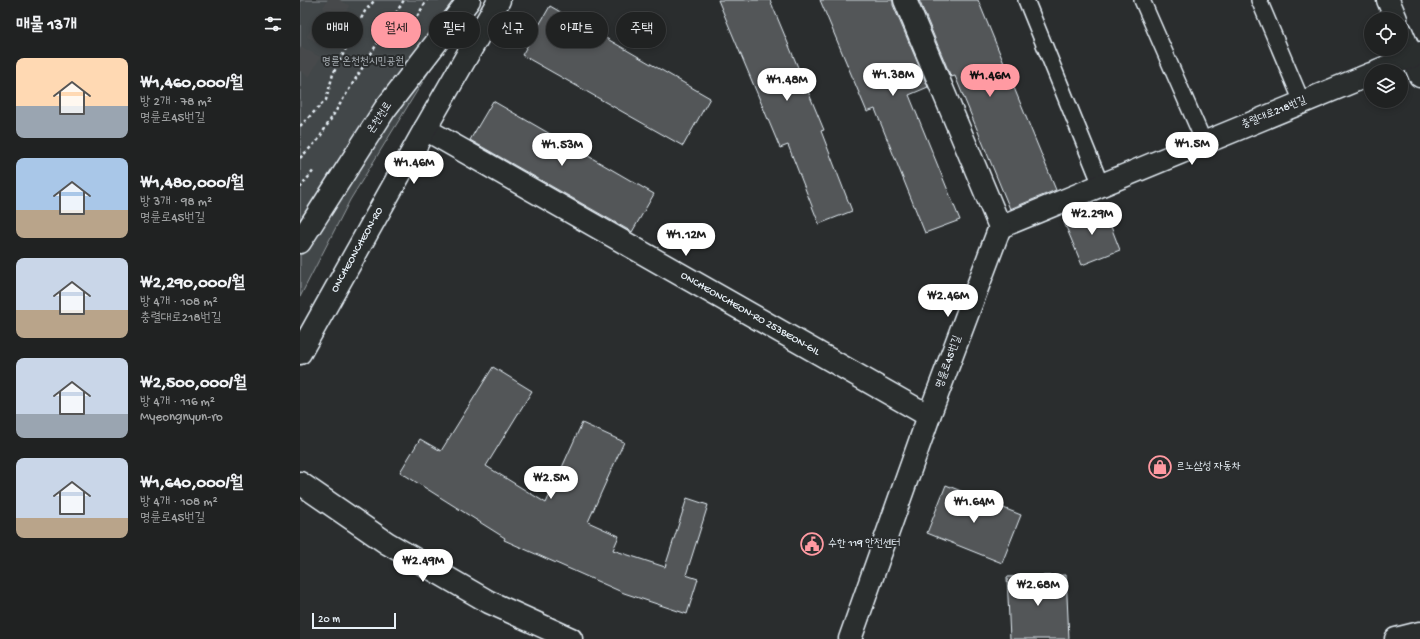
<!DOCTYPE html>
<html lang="ko">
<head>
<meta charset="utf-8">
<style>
	:root { --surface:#202222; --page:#282a2a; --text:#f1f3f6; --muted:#a2a4a5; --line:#3d3f40; --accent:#ff9aa2 }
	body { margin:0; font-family:"Gochi Hand","Poor Story",sans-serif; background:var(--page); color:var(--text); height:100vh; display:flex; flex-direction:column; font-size:15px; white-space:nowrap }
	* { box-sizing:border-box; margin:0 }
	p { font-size:13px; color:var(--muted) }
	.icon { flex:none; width:22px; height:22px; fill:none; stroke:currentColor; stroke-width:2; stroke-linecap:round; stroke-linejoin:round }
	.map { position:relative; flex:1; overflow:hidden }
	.details { display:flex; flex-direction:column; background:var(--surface); width:300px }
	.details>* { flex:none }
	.guide { position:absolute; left:12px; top:12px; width:380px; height:36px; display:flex; gap:8px }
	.tools { position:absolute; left:1064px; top:12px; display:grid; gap:8px }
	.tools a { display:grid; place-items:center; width:44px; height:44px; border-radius:50%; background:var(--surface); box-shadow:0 2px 6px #0003,0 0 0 1px var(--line); font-size:20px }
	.scale { position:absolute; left:12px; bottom:10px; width:84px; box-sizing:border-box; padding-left:4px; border:2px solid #e8f1f8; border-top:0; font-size:11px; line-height:14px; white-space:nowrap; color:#e8f1f8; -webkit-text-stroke:3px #2a2d2e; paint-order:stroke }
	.price { position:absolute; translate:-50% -34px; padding:0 9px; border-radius:14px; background:#fff; color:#222; font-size:13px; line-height:26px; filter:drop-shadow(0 1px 2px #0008) }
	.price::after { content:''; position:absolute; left:50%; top:24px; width:12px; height:9px; margin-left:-6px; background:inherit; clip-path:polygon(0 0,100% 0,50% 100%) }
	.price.on { background:var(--accent); color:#111 }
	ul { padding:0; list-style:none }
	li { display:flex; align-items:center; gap:12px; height:100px; padding:0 16px }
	li span { display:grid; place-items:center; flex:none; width:112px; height:80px; border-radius:8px; color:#555 }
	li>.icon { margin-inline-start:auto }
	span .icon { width:48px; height:48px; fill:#fffc; stroke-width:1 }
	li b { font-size:17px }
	h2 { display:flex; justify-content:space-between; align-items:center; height:48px; padding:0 16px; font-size:17px }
	.chip { padding:0 14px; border-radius:18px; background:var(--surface); box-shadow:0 2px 6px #0003,0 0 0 1px var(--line); font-size:14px; line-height:36px }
	.chip.on { background:var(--accent); color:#111 }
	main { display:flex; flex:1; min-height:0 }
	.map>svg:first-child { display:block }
	.green { fill:#424648; stroke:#959ca0 }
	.building { fill:#535759; stroke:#e8f1f8 }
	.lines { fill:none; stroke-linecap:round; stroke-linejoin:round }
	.highway-tunnel { stroke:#464a4c; stroke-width:22; stroke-dasharray:22 11; stroke-linecap:butt }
	.lane-casing { stroke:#e8f1f8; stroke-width:18 }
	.street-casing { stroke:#e8f1f8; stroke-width:25 }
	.secondary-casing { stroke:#e8f1f8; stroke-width:25 }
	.path { stroke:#e8f1f8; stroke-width:2.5; stroke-dasharray:3 3; stroke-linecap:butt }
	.lane { stroke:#2a2d2e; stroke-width:15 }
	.street { stroke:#2a2d2e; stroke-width:22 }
	.secondary { stroke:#2a2d2e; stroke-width:22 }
	.labels { text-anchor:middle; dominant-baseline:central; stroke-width:4; stroke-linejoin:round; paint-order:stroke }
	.park-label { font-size:11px; fill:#aeb5ba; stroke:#2a2d2e }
	.street-label { font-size:11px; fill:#e8f1f8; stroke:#2a2d2e }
	.poi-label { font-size:11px; fill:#e8f1f8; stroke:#2a2d2e; text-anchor:start }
</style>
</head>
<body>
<main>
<section class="details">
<h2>매물 13개<svg class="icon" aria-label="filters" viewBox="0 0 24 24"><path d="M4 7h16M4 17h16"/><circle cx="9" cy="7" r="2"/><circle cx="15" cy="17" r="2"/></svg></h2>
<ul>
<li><span style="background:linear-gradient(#ffd9b3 60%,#9aa5b1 0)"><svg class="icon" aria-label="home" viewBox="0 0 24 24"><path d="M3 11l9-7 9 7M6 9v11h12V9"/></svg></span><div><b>₩1,460,000/월</b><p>방 2개 · 78 m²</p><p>명륜로45번길</p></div></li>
<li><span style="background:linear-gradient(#a9c7e8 65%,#b9a48a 0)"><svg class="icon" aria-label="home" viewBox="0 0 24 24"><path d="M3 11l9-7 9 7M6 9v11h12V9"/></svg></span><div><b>₩1,480,000/월</b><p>방 3개 · 98 m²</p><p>명륜로45번길</p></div></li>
<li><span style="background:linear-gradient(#c9d6e8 65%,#b9a48a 0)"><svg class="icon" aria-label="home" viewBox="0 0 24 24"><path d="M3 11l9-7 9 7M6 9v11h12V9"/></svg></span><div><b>₩2,290,000/월</b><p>방 4개 · 108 m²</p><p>충렬대로218번길</p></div></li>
<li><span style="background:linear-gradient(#c9d6e8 70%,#9aa5b1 0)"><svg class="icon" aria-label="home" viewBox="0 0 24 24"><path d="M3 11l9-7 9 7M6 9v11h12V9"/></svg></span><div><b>₩2,500,000/월</b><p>방 4개 · 116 m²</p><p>Myeongnyun-ro</p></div></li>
<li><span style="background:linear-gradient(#c9d6e8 75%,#b9a48a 0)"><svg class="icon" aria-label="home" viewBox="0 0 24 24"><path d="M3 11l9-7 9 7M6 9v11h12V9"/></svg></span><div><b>₩1,640,000/월</b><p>방 4개 · 108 m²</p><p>명륜로45번길</p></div></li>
</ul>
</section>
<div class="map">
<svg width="1120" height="639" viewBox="0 0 1120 639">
	<rect width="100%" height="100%" fill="#2a2d2e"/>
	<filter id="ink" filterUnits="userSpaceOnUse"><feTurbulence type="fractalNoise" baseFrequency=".025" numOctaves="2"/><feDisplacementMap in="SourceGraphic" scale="8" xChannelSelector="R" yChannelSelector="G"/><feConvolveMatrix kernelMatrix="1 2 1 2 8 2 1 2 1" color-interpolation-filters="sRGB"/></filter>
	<g filter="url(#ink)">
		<path class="green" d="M0 0H173L50 200 0 297Z"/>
		<path class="building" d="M418 0H470L524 130 521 131 552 211 519 224 488 145 480 148Z
			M520 0H593V5L628 87 609 95 660 220 625 233 575 109 567 112Z
			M619 0H678L756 190 710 209 655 76 651 77Z
			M250 6 410 98 383 146 222 55Z
			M193 101 354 194 332 232 170 140Z
			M803 206 820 250 782 265 764 222Z
			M193 367 232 391 186 466 246 503 282 423 324 442 288 522 319 536 313 550 365 567 387 498 408 505 386 575 398 579 387 614 324 593 204 540 205 538 100 472 120 439 141 451Z
			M646 485 721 515 702 563 627 533Z
			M766 575 769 639H710L707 577Z"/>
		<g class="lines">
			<path class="highway-tunnel" d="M0 71 40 0"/>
			<g class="lane-casing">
				<path id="lane" d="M726 0 801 185
					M842 0 904 142
					M959 0 1002 102"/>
			</g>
			<g class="street-casing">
				<g id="street">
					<path d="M1088 0 1096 19"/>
					<path d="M1101 31 1120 76"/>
					<path d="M1077 71 1120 53"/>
					<path id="s1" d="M125 129 629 416"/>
					<path d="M700 227 1071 74"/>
					<path d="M0 242 85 109 169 0"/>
					<path d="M550 639 629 416 700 227 605 0"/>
				</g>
			</g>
			<g class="secondary-casing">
				<g id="secondary">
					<path id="s2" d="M0 353 125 129 199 0"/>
					<path d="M0 483 87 543 189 602 271 639"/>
					<path d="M1096 639 1120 633"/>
				</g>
			</g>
			<path class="path" d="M102 42 127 0
				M0 126 26 100 33 74 65 11 75 0
				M0 158 18 140 104 0
				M0 188 14 170"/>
			<use href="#lane" class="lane"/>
			<use href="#street" class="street"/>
			<use href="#secondary" class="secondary"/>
		</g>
	</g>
	<defs>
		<g id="shop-ring" transform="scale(1.15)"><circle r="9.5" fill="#2a2d2e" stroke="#ff9aa2" stroke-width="1.5"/><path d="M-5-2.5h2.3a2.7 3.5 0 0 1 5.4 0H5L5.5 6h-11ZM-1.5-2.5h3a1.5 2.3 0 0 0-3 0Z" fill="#ff9aa2"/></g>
		<g id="civic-ring" transform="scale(1.15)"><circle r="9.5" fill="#2a2d2e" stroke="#ff9aa2" stroke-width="1.5"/><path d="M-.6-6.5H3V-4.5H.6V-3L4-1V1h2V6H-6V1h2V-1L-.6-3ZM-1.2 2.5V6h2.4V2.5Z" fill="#ff9aa2"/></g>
	</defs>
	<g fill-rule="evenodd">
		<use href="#shop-ring" x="860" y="467"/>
		<use href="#civic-ring" x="512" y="544"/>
	</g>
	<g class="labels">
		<g class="park-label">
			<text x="63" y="62">명륜 온천천시민공원</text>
		</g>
		<g class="street-label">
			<text transform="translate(974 113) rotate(-22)">충렬대로218번길</text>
			<text transform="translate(80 118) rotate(-56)">온천천로</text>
			<text stroke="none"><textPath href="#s2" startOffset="118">ONCHEONCHEON-RO</textPath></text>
			<text stroke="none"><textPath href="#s1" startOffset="374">ONCHEONCHEON-RO 253BEON-GIL</textPath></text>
			<text transform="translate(649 362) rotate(-70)">명륜로45번길</text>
		</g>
		<g class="poi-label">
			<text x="876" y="467">르노삼성 자동차</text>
			<text x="528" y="544">수한 119 안전센터</text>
		</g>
	</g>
</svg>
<div class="tools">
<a><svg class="icon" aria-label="locate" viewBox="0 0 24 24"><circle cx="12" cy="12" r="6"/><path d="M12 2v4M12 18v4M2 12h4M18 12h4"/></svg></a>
<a><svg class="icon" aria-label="layers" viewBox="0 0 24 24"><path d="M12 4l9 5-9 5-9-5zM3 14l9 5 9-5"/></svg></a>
</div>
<div class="scale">20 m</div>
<b class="price" style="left:593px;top:97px">₩1.38M</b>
<b class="price on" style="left:690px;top:98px">₩1.46M</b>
<b class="price" style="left:487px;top:102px">₩1.48M</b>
<b class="price" style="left:892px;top:166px">₩1.5M</b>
<b class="price" style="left:262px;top:167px">₩1.53M</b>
<b class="price" style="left:114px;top:185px">₩1.46M</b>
<b class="price" style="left:792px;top:236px">₩2.29M</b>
<b class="price" style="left:386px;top:257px">₩1.12M</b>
<b class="price" style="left:648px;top:318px">₩2.46M</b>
<b class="price" style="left:251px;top:500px">₩2.5M</b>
<b class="price" style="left:674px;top:524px">₩1.64M</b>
<b class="price" style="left:123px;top:583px">₩2.49M</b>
<b class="price" style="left:738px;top:607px">₩2.68M</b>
<div class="guide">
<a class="chip">매매</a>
<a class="chip on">월세</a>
<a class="chip">필터</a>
<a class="chip">신규</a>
<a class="chip">아파트</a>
<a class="chip">주택</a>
</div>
</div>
</main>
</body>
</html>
